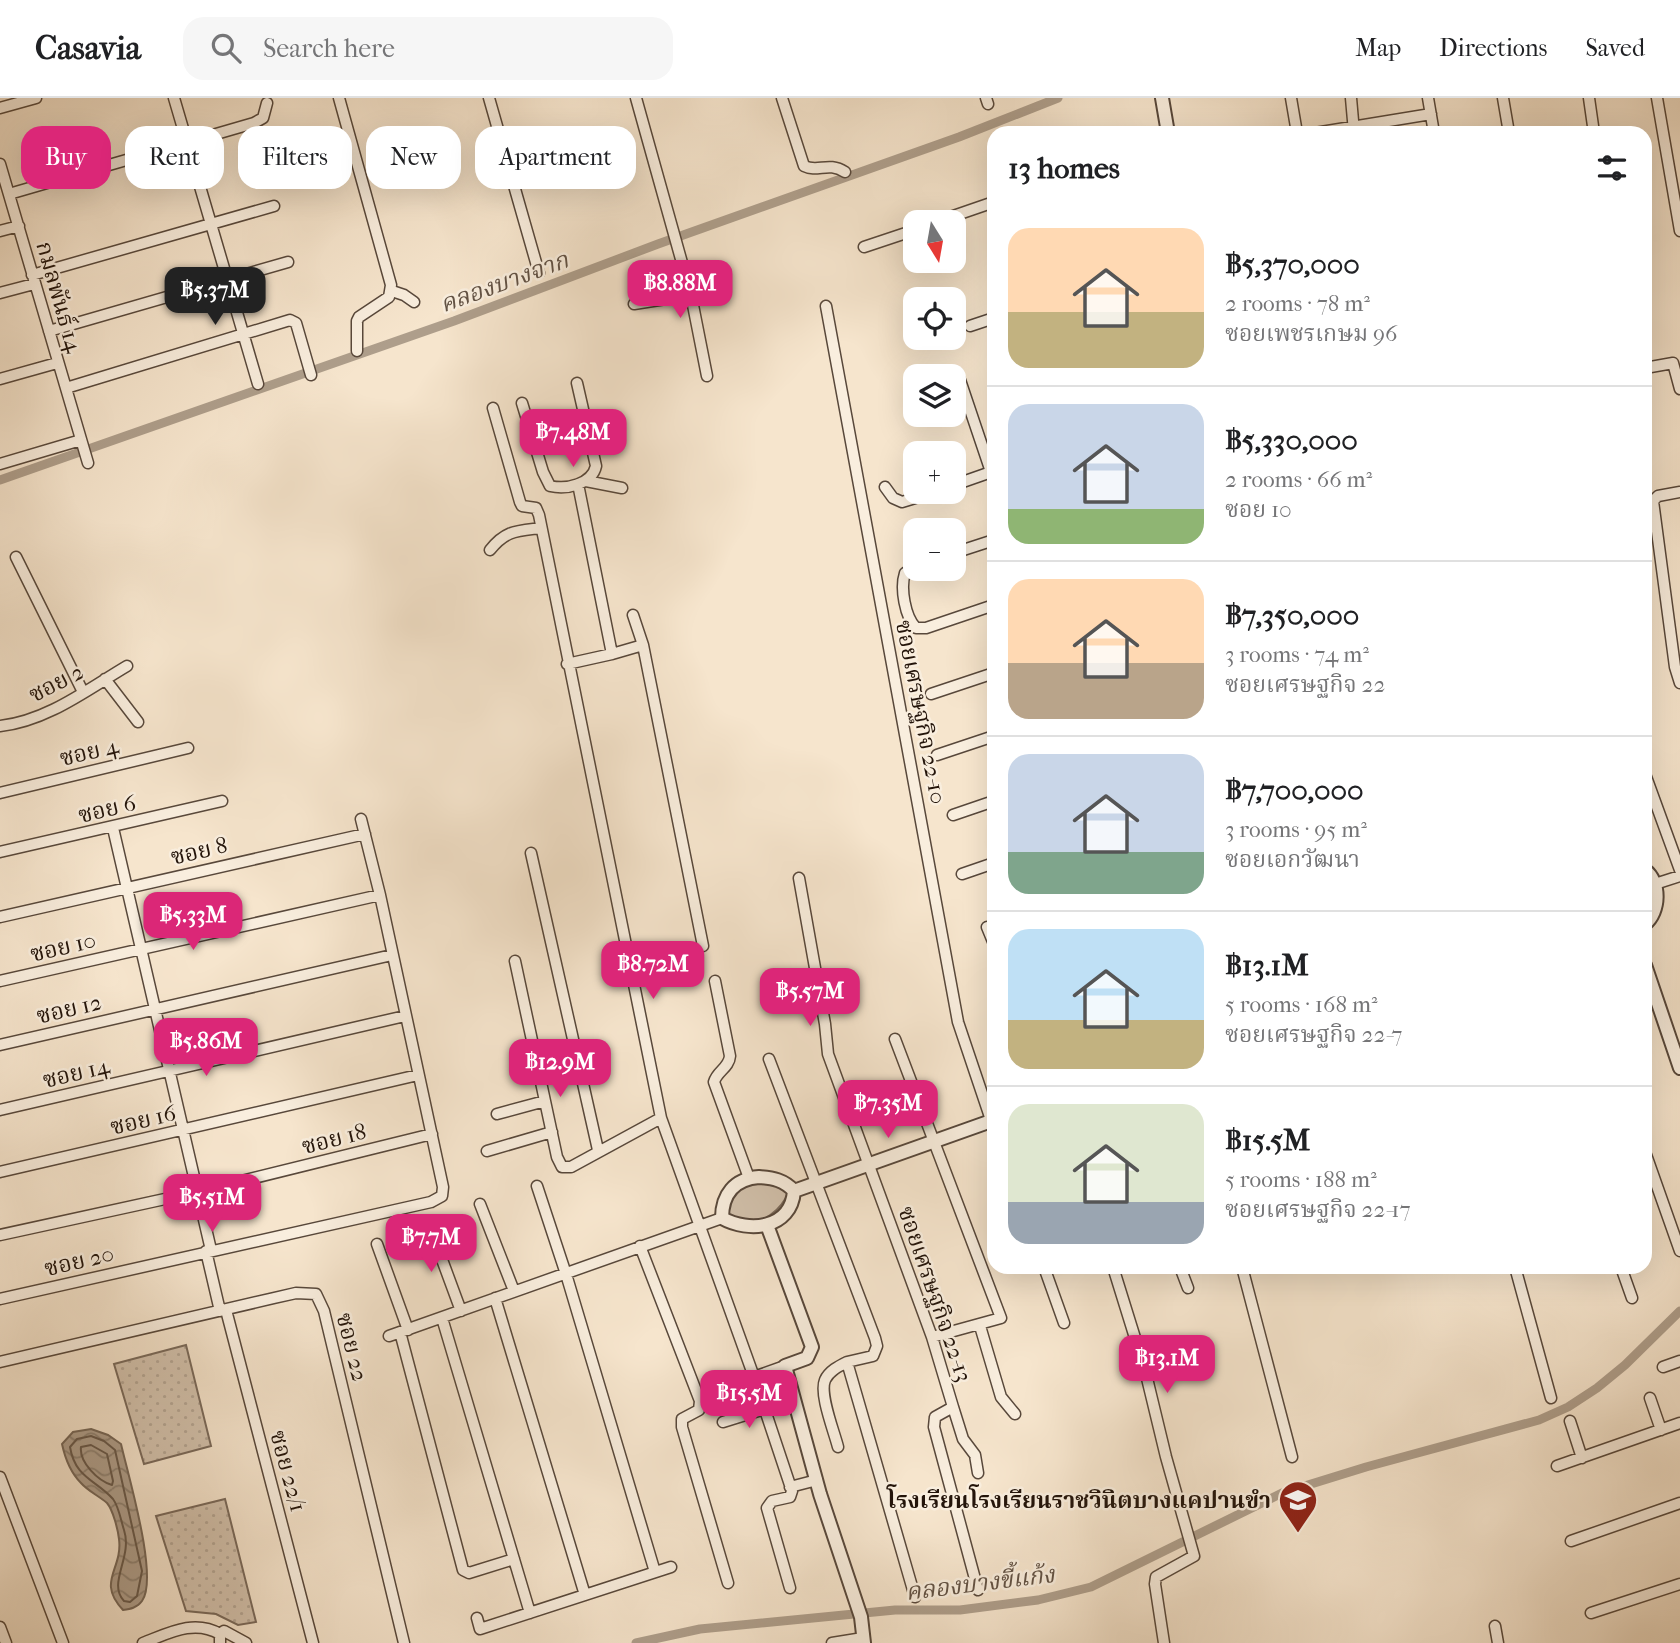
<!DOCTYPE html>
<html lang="en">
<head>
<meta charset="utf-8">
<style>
	:root { --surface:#fff; --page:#f6f6f6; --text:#202124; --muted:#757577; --line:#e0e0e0; --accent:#db2777 }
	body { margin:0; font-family:"IM FELL French Canon","Noto Serif Thai",serif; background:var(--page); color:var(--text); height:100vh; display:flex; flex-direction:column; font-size:26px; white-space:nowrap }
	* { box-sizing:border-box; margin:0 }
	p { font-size:23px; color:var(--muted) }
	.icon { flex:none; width:38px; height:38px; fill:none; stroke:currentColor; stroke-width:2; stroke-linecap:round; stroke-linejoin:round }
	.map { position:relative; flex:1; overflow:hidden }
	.details { position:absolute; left:987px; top:28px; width:665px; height:1148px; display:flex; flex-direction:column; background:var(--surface); border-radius:21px; box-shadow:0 7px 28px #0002 }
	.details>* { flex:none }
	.top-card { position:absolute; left:21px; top:28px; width:665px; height:63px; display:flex; gap:14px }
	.needle { width:46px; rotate:169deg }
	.controls { position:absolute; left:903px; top:112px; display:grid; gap:14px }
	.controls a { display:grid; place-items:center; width:63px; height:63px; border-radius:14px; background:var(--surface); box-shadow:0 7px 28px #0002; font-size:35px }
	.price { position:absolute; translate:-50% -60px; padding:0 16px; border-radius:14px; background:var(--accent); color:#fff; font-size:23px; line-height:46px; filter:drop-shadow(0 2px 4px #0008) }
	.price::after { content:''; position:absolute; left:50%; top:42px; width:21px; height:16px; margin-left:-10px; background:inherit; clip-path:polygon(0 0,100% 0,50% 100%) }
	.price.selected { background:#222; color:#fff }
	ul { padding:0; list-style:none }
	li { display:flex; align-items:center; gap:21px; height:175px; padding:0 21px }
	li+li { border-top:2px solid var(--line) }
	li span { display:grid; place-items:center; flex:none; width:196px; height:140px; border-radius:21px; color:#555 }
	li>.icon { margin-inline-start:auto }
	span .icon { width:84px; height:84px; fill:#fffc; stroke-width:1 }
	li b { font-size:30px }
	h2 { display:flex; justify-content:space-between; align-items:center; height:84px; padding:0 21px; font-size:30px }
	.chip { padding:0 24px; border-radius:21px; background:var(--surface); box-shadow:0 7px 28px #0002; font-size:24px; line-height:63px }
	.chip.selected { background:var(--accent); color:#fff }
	header { display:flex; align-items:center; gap:42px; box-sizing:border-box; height:98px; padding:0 35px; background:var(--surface); border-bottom:2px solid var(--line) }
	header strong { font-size:33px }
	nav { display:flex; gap:38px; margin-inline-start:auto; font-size:24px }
	.search { width:490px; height:63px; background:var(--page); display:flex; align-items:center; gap:18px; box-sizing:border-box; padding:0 24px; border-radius:21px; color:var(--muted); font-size:26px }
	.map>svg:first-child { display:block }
	.grass { fill:url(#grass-dots); stroke:#7a6a5b; stroke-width:2 }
	.green { fill:#d2c1ac; stroke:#7a6a5b; stroke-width:2 }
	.water { fill:url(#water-waves); stroke:#766757; stroke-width:2 }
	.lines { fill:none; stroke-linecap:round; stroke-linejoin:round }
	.shore { stroke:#68594a; stroke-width:2 }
	.canal { stroke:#ae9e8b; stroke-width:9 }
	.minor-casing { stroke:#58483b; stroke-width:13 }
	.tertiary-casing { stroke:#58483b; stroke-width:16 }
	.minor { stroke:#f9eede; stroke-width:10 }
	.tertiary { stroke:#f9eede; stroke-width:12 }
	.labels { text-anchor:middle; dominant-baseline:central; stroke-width:5; stroke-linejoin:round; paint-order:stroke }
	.street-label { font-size:23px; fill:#23140a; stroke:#f9eede }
	.poi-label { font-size:23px; font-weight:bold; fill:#23140a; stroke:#f9eede; text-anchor:end }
	.water-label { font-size:24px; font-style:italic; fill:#625244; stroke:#f9eede }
</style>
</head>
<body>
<header>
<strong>Casavia</strong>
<div class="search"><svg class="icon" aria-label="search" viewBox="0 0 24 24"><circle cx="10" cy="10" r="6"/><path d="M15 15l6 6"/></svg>Search here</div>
<nav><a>Map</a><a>Directions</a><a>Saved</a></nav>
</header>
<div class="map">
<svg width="1680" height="1545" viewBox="0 0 1680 1545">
	<defs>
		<pattern id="grass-dots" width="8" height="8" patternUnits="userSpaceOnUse" patternTransform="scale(1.75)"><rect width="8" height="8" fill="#d2c1ac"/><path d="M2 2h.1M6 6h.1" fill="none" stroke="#b4a593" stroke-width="1.8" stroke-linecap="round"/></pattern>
		<pattern id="water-waves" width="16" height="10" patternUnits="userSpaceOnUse" patternTransform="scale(1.75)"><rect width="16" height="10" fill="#ae9e8b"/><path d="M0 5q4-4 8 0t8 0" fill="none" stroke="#8d8070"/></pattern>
	</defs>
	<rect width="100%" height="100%" fill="#f6e5cd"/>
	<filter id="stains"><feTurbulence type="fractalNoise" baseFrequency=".00286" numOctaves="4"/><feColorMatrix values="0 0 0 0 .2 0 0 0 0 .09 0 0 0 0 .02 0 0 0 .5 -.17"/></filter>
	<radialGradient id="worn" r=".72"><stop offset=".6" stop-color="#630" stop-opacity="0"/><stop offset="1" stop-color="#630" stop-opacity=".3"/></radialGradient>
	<path class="grass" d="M186 1247 211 1348 144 1366 114 1266Z
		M225 1401 256 1524 238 1527 216 1516 186 1513 156 1418Z"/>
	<path class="green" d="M765 1083 789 1093C782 1111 762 1129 741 1124 736 1123 731 1118 726 1116 732 1093 743 1085 765 1083Z"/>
	<path class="water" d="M91 1331 108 1337 121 1346C128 1377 159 1480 142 1503 137 1510 130 1511 123 1512 96 1483 123 1472 119 1441 118 1432 113 1412 107 1405 99 1398 88 1393 81 1385 71 1375 65 1360 62 1346L73 1334Z"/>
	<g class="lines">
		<path class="shore" d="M91 1338 104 1343 115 1352 142 1473 137 1498 130 1504 124 1503C107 1485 133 1459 124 1432 121 1423 119 1409 113 1401 96 1382 75 1380 70 1349L77 1341Z
			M91 1347 107 1356 113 1383 112 1387C98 1383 79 1364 81 1349Z"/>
		<path class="canal" d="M0 382 454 223 658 146 959 39 1058 0
			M636 1545 700 1531 895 1512H960L1038 1502 1091 1489 1282 1395 1366 1369 1539 1322 1568 1309 1597 1290 1625 1267 1680 1213"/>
		<g class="minor-casing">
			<path id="minor" d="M174 0 258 286
				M339 0 391 187 389 199 359 219 357 223V253
				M489 0 539 175
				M636 0 691 197 707 278
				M782 0 804 68C818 75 828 63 845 74
				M986 0 988 6
				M1291 0 1297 35
				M1351 0 1354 34
				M1428 0 1434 35
				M1503 0 1509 35
				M1589 0 1594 35
				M1657 0 1680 133
				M0 10 36 0
				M1315 35 1431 16
				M300 62 354 55
				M0 66 88 365
				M9 96 254 25 263 20 267 5
				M936 124 994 104
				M0 133 19 128
				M864 149 915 132
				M32 177 274 108
				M392 193 404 197 414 204
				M0 195 34 186
				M634 206 691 197
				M826 208 958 924 994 1031
				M970 228 994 220
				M49 233 288 164
				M1645 270 1673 265 1680 291
				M0 281 57 265
				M960 282 991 374
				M66 290 290 222 296 225 311 277
				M522 305 543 374 550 388C567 392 592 386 596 368L577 285
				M493 310 520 404 522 408 536 410 539 417 661 1020 754 1279 792 1393 790 1399 772 1403 767 1410 790 1490
				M0 366 81 342
				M586 383 622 390
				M954 387 994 373
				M885 389 893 400 902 404 935 394
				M1680 394 1658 398 1653 403 1675 569 1680 585
				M490 452C506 432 517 433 541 430
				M954 455 994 442
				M16 459 83 594
				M915 468 905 475C900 490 905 519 916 530H926L994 507
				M633 517 643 547
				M612 556 643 547 703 848
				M567 566 612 556 578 386
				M105 581 138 624
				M931 596 994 575
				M0 628C47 623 88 591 127 568
				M937 657 994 638
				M1645 676 1680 772
				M0 695 188 650
				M953 717 994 703
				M113 730 211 1152
				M0 754 222 703
				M531 755 598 1052
				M962 776 994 765
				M799 780 825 926 828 956 932 1239 953 1309 935 1319 934 1329 978 1492
				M1655 786 1680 778
				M0 819 365 736
				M987 829 994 846
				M515 863 557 1059 562 1069H571L661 1020
				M0 883 380 797
				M715 883 730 958C729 970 717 973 714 984L749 1080
				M895 941 1001 1220 932 1239
				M0 947 392 857
				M769 961 875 1240 877 1248 873 1258 847 1264 915 1499
				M0 1012 405 918
				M497 1016 545 1003
				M487 1053 552 1034
				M1645 1054 1680 1153
				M0 1074 418 977
				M537 1088 566 1176 655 1474
				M480 1106 514 1193
				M430 1129 461 1213
				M0 1137 197 1094 432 1036
				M377 1146 408 1232
				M640 1148 700 1303 699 1312 682 1321V1329L728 1485
				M206 1153 220 1213
				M1044 1169 1064 1225
				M1113 1169 1145 1272 1166 1359 1194 1458 1156 1479 1155 1486 1164 1545
				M1180 1169 1188 1190
				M1242 1169 1292 1359
				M1515 1169 1551 1300
				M1621 1169 1632 1200
				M495 1200 585 1497
				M0 1201 431 1104 442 1098 443 1089 380 797 361 721
				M226 1212 313 1545
				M442 1220 530 1515
				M980 1228 1001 1299 1015 1316
				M400 1234 463 1472 469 1475 514 1461
				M389 1238 722 1120
				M0 1264 274 1200 296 1195 316 1196 324 1213 404 1545
				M1663 1269 1680 1263
				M1145 1272 1177 1263
				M754 1279 785 1268
				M1650 1300 1661 1332
				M953 1309 963 1341 975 1357 978 1375
				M1570 1323 1582 1360
				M723 1324 765 1311
				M838 1349C834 1333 819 1296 825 1282 829 1273 839 1268 847 1264
				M1557 1368 1680 1325
				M0 1379 63 1545
				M790 1389 817 1382
				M1571 1443 1680 1405
				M1591 1515 1680 1486
				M477 1520 480 1531 671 1469
				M1495 1528 1498 1545
				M0 1529 6 1545
				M143 1545C169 1535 194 1521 220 1536
				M220 1545V1536L224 1533 246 1545
				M832 1545 863 1540"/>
		</g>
		<g class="tertiary-casing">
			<path id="tertiary" d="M1162 0 1168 35
				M1645 772C1661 784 1660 814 1645 826
				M1645 867 1680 970
				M759 1079C773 1080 784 1082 794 1093 791 1131 749 1135 722 1120 722 1097 734 1081 759 1079Z
				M794 1093 994 1022
				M767 1127 812 1249 807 1260 785 1268 820 1396 861 1519 864 1545"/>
		</g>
		<use href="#minor" class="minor"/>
		<use href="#tertiary" class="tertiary"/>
	</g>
	<defs>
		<g id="school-pin" transform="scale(2.0125)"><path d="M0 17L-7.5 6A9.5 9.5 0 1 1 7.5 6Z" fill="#8f2418" stroke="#f9eede"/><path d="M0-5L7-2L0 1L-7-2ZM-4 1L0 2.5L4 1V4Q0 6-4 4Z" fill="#fff"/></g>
	</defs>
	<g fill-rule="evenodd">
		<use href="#school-pin" x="1298" y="1402"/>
	</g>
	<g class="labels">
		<g class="street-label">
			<text transform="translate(59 199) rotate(74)">กมลพันธ์ 14</text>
			<text transform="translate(56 585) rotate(-27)">ซอย 2</text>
			<text transform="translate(921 614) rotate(79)">ซอยเศรษฐกิจ 22-10</text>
			<text transform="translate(89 654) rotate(-13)">ซอย 4</text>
			<text transform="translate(107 711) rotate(-13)">ซอย 6</text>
			<text transform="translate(199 753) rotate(-13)">ซอย 8</text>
			<text transform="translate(63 849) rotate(-13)">ซอย 10</text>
			<text transform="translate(69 911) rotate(-13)">ซอย 12</text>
			<text transform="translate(76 975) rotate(-13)">ซอย 14</text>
			<text transform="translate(143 1022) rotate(-13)">ซอย 16</text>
			<text transform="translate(334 1041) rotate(-14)">ซอย 18</text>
			<text transform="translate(79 1163) rotate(-13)">ซอย 20</text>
			<text transform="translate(935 1196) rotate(71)">ซอยเศรษฐกิจ 22-13</text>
			<text transform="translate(352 1249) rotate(76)">ซอย 22</text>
			<text transform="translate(288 1373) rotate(75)">ซอย 22/1</text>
		</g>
		<g class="poi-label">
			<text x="1271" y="1402">โรงเรียนโรงเรียนราชวินิตบางแคปานขำ</text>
		</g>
		<g class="water-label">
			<text transform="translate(504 184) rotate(-20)">คลองบางจาก</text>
			<text transform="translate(980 1485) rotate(-7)">คลองบางขี้แก้ง</text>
		</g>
	</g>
	<rect width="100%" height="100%" filter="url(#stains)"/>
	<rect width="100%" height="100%" fill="url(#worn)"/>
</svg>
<div class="controls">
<a><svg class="needle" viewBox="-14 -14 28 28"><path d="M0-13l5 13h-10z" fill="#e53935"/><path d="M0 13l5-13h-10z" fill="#757577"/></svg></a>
<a><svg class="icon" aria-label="locate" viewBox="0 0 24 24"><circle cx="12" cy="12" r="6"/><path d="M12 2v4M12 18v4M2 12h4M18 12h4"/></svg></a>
<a><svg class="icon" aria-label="layers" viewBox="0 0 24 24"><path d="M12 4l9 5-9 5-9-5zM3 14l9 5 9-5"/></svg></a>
<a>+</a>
<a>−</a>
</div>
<b class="price" style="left:680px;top:222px">฿8.88M</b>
<b class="price selected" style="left:215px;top:229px">฿5.37M</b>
<b class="price" style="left:573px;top:371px">฿7.48M</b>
<b class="price" style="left:193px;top:854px">฿5.33M</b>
<b class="price" style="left:653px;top:903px">฿8.72M</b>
<b class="price" style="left:810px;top:930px">฿5.57M</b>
<b class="price" style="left:206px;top:980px">฿5.86M</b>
<b class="price" style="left:560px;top:1001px">฿12.9M</b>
<b class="price" style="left:888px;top:1042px">฿7.35M</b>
<b class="price" style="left:212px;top:1136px">฿5.51M</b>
<b class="price" style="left:431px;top:1176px">฿7.7M</b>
<b class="price" style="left:1167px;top:1297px">฿13.1M</b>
<b class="price" style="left:749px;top:1332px">฿15.5M</b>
<div class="top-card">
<a class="chip selected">Buy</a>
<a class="chip">Rent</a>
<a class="chip">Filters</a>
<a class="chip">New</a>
<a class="chip">Apartment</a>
</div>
<section class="details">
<h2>13 homes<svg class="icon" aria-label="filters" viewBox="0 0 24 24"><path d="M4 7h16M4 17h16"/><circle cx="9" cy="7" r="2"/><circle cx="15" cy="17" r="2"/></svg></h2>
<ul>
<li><span style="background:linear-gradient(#ffd9b3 60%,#c2b280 0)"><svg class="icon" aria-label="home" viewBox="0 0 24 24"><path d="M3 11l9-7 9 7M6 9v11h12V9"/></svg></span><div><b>฿5,370,000</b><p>2 rooms · 78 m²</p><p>ซอยเพชรเกษม 96</p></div></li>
<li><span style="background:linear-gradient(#c9d6e8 75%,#8fb573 0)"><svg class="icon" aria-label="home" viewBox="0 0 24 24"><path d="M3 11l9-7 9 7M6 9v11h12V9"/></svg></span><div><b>฿5,330,000</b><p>2 rooms · 66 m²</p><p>ซอย 10</p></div></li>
<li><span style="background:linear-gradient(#ffd9b3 60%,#b9a48a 0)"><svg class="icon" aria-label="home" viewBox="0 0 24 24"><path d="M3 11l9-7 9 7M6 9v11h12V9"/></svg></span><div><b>฿7,350,000</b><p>3 rooms · 74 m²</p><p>ซอยเศรษฐกิจ 22</p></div></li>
<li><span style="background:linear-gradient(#c9d6e8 70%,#7fa58c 0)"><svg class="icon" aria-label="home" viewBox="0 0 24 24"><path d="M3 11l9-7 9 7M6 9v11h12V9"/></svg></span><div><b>฿7,700,000</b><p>3 rooms · 95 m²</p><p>ซอยเอกวัฒนา</p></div></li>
<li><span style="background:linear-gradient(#bfe0f5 65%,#c2b280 0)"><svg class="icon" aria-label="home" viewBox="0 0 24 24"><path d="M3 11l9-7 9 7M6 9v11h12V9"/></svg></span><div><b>฿13.1M</b><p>5 rooms · 168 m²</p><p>ซอยเศรษฐกิจ 22-7</p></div></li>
<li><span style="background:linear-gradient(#dfe7d0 70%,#9aa5b1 0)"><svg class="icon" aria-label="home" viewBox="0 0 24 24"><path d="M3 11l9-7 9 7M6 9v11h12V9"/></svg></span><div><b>฿15.5M</b><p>5 rooms · 188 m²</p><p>ซอยเศรษฐกิจ 22-17</p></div></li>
</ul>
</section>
</div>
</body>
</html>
